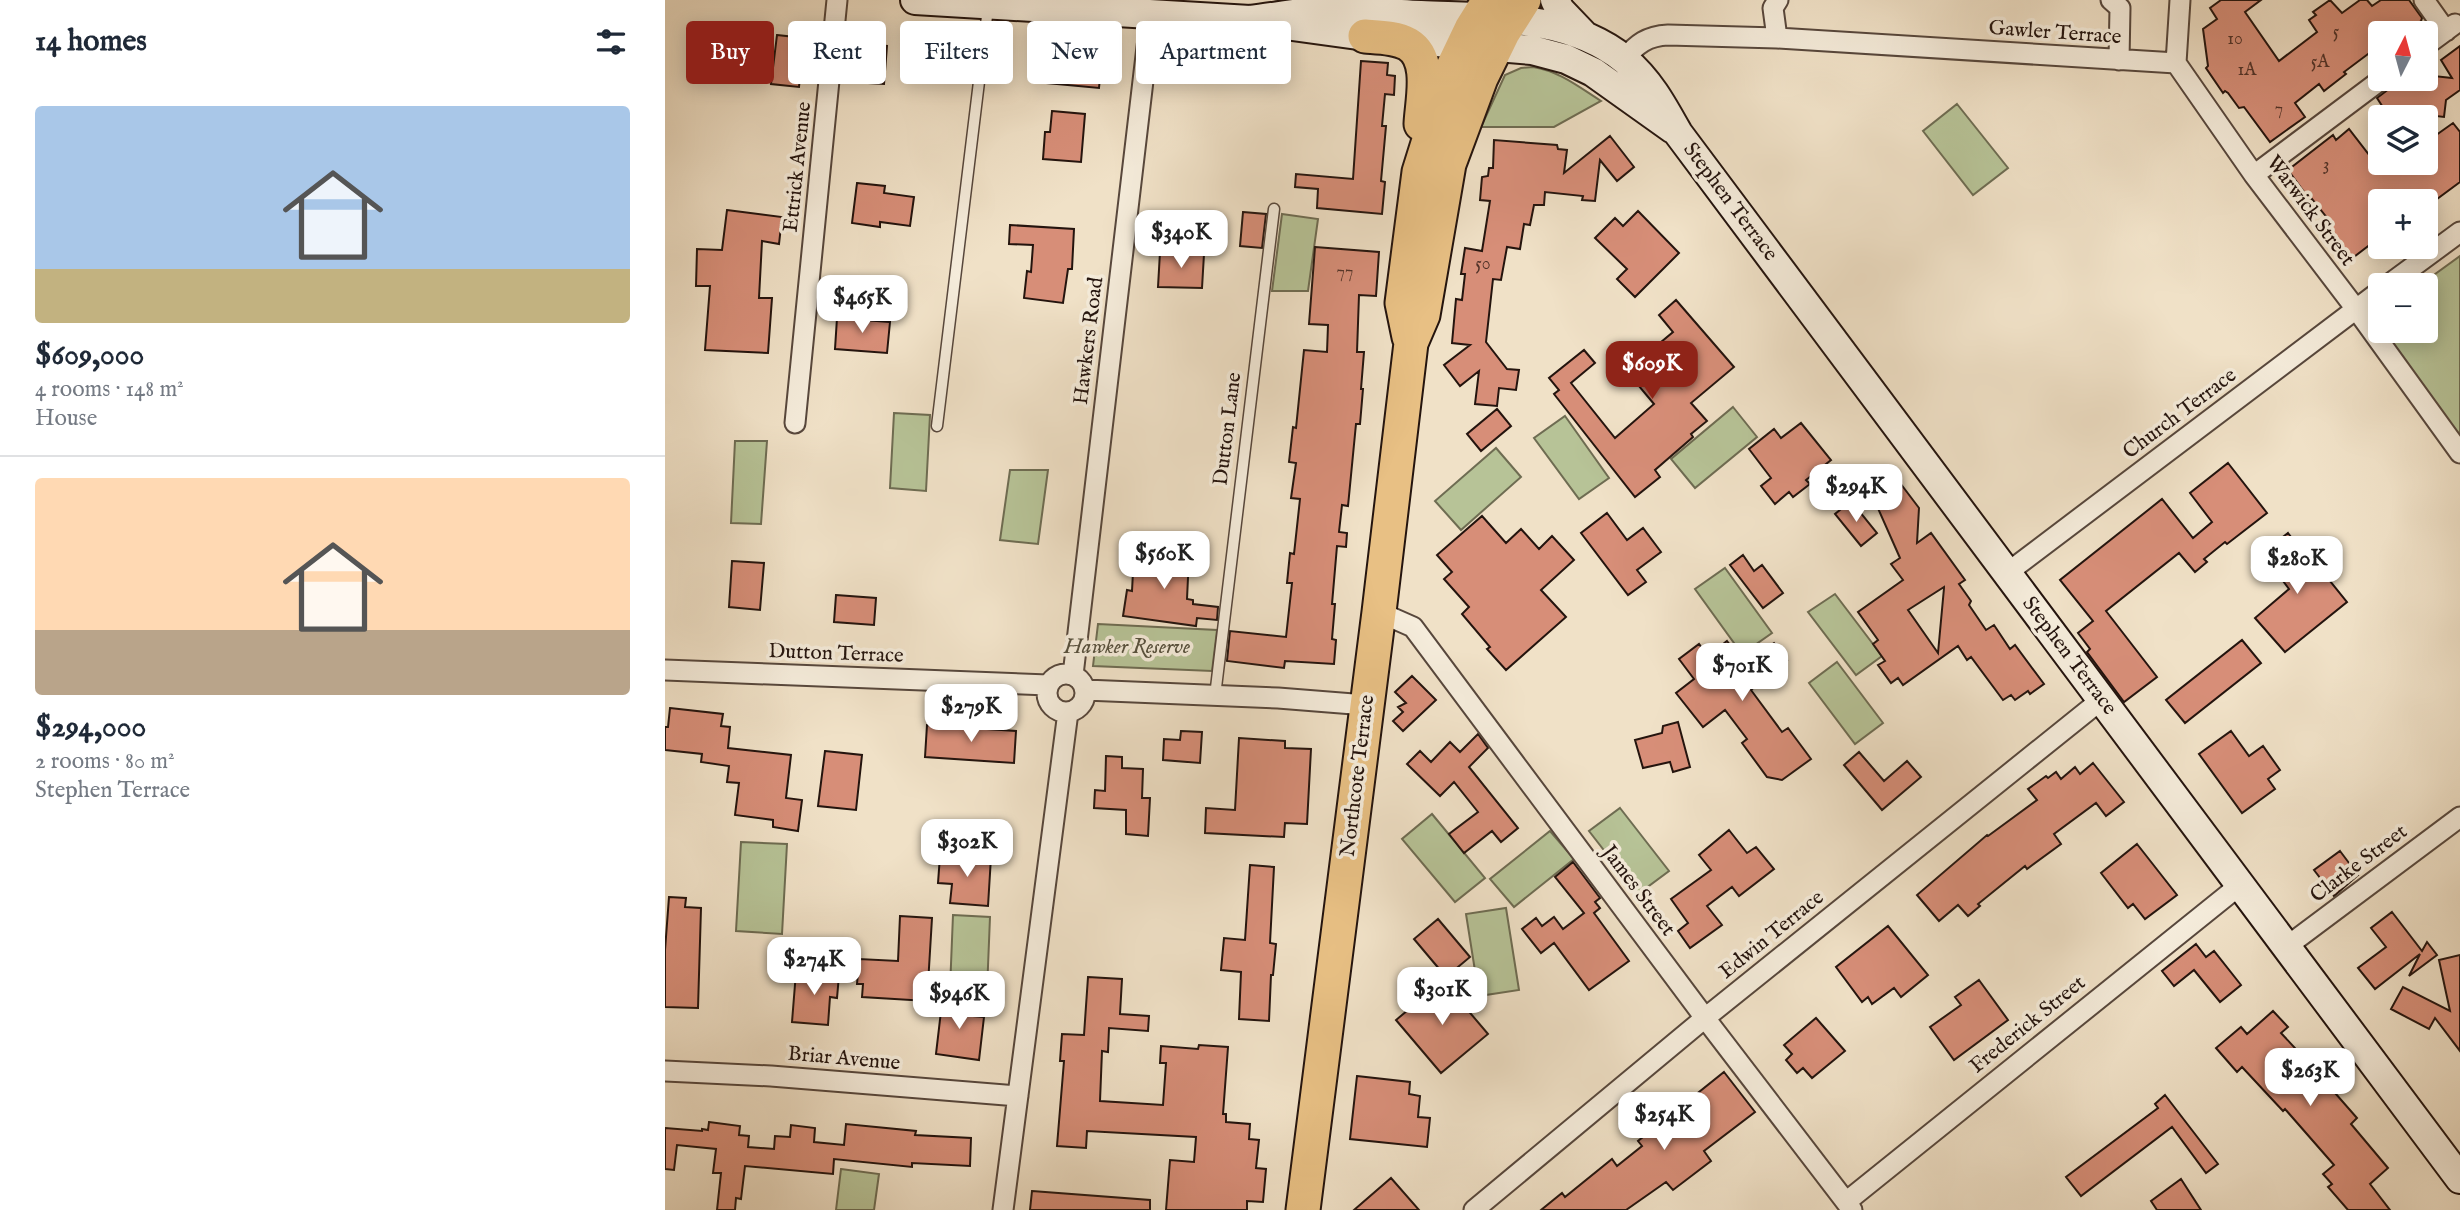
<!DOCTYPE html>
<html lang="en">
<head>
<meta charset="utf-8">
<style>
	:root { --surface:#fff; --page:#f6f6f7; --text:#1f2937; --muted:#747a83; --line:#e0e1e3; --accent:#8f2418 }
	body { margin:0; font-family:"IM FELL English",serif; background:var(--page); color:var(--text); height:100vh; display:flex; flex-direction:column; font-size:26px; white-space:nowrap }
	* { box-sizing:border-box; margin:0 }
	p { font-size:23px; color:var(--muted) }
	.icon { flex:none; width:38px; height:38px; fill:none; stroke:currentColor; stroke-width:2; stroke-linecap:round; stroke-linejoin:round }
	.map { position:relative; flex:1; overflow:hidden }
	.panel { display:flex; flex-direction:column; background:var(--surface); width:665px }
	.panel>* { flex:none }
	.banner { position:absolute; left:21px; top:21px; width:665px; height:63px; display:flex; gap:14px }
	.needle { width:46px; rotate:6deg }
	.tools { position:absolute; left:1703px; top:21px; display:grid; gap:14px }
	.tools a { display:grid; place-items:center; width:70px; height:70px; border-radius:7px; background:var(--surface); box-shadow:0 4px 18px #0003; font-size:35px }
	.price { position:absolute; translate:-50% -60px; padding:0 16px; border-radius:14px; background:#fff; color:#222; font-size:23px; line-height:46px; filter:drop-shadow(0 2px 4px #0008) }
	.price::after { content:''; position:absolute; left:50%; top:42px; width:21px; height:16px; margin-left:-10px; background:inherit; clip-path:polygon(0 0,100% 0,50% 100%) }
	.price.selected { background:var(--accent); color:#fff }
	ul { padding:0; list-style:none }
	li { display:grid; align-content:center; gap:14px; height:371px; padding:0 35px }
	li+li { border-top:2px solid var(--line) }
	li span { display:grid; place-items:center; height:217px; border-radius:7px; color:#555 }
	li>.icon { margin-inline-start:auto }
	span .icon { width:126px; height:126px; fill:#fffc; stroke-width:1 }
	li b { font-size:30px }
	h2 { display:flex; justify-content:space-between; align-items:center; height:84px; padding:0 35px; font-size:30px }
	.chip { padding:0 24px; border-radius:7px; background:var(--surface); box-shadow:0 4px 18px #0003; font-size:24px; line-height:63px }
	.chip.selected { background:var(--accent); color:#fff }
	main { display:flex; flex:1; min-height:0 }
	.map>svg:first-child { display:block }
	.green { fill:#b7c397; stroke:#6e6c52; stroke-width:2 }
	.building { fill:#d78e78; stroke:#24140e; stroke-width:2; fill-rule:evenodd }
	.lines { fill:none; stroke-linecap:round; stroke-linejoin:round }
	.service-casing { stroke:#57473c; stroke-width:13 }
	.minor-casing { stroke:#57473c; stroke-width:23 }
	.secondary-casing { stroke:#24140e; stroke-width:32 }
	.trunk-casing { stroke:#24140e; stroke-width:37 }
	.service { stroke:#f5ecdb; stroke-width:10 }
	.minor { stroke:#f5ecdb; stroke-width:19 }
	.secondary { stroke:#f5ecdb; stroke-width:28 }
	.trunk { stroke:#e8c084; stroke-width:33 }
	.labels { text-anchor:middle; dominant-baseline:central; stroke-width:7; stroke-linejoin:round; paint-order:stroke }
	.number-label { font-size:18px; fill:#513228 }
	.street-label { font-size:21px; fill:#24140e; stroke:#f5ecdb }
	.park-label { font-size:21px; font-style:italic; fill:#57513e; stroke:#f5ecdb }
</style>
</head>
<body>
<main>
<section class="panel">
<h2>14 homes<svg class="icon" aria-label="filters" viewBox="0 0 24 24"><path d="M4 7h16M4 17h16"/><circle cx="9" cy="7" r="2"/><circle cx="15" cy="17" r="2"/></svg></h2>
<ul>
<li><span style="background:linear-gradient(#a9c7e8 75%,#c2b280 0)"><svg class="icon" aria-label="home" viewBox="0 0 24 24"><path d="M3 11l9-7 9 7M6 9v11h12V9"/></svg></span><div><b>$609,000</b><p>4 rooms · 148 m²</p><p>House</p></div></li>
<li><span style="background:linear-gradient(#ffd9b3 70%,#b9a48a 0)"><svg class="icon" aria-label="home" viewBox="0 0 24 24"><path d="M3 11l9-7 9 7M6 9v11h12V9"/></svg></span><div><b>$294,000</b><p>2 rooms · 80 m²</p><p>Stephen Terrace</p></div></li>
</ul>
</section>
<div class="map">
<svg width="1795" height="1210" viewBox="0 0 1795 1210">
	<rect width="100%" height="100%" fill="#f0e1c7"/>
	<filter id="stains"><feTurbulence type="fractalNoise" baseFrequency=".00286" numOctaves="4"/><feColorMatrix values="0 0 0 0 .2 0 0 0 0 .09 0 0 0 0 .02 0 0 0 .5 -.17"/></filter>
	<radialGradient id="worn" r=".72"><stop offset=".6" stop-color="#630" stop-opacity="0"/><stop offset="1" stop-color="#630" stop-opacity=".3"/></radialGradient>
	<path class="green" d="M868 67C894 71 914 87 936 101L889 127H816L840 75 856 68Z
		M1292 104 1343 168 1308 195 1258 131Z
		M617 214 653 219 643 291H607Z
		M1795 256V438L1716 331H1760V285H1755Z
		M1068 407 1092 437 1030 488 1006 459Z
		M229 413 265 415 261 491 225 488Z
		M900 416 944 478 914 499 869 438Z
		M70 441H102L96 524 66 523Z
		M831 448 856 477 796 530 770 501Z
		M345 470H383L373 544 335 540Z
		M1060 568 1107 633 1077 654 1030 589Z
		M1170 594 1217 656 1191 675 1143 612Z
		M433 624 552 630 547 671 428 666Z
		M1172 662 1218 723 1190 744 1144 683Z
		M955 808 1004 871 973 894 924 831Z
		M767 814 820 878 790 902 737 839Z
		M885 831 909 859 849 907 825 879Z
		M76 842 122 844 117 934 71 931Z
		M841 908 854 990 814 996 801 914Z
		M288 915 325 917 322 991 285 989Z
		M176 1169 214 1174 209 1210H171Z"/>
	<path class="building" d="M1556 0H1596L1580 12 1614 61 1652 32 1644 20 1651 15 1648 12 1665 0 1677 13 1695 0H1702L1707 6 1716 0H1744L1757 18 1756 21 1739 33H1715V45L1679 72 1681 74 1659 91 1654 84 1630 103 1640 117 1605 142 1579 107 1574 108 1563 93 1560 91 1558 93 1541 68 1543 66 1538 29 1552 19 1545 8Z
		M112 35 139 38 134 87 106 84Z
		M191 43 222 46 219 84 187 82Z
		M1795 46V90L1781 100 1779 117 1737 112 1729 117 1721 112 1712 98 1737 79H1760V75L1787 78 1776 60Z
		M277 47 309 50 307 80 274 78Z
		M385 51 437 57 434 88 382 83Z
		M696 61 723 63 722 75 730 76 729 95 720 94 717 126H721L716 181 720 182 717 214 652 208 653 189 630 187 631 174 688 179Z
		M387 111 420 114 416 162 378 159 380 132H385Z
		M1788 123 1795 132V182L1768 202 1715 201V237L1681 263 1655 225 1663 219 1647 199 1645 200 1623 170 1668 135 1671 140 1684 129 1705 156 1715 148V163H1760V143Z
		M945 136 969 167 952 181 935 160 930 201 917 200 918 196 880 192 879 205H869L865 225 859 224 855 249 842 247 836 280 828 279 821 342 842 369 854 370 851 390 834 388 832 406 810 404 814 371 795 386 779 365 805 345 787 343 791 299 797 300 800 274H796L800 248 817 251 825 201 815 200 817 177 823 176 824 168H828L829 140 892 145 893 149 902 150 899 173Z
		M192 183 220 186 219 193 249 197 245 226 215 222V227L187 223Z
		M62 210 117 217 114 244 97 241 94 298H107L103 353 40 350 45 286H31L32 249 57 250Z
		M973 211 1014 253 970 297 952 279 962 269 930 238 950 218 958 226Z
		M578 212 601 214 597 248 575 246Z
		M345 225 409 229 407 269H403L398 303 359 298 362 271 366 272 368 245 344 244Z
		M650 247 714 252 711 296 694 295 692 352H699L696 389H698L695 424H691L683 506 677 505 674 532 682 533 681 547 672 546 667 604H670L667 639 671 640 669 664 620 661 619 668 562 661 565 631 621 637 627 583H622L625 553 629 554 635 499 626 498 631 463 624 462 628 427 631 428 639 350 662 352 663 325 644 324Z
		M495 252 539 254 537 288 493 287Z
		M1011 300 1069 367 1026 403 1042 421 1026 434 1028 437 990 470 995 477 970 497 889 394 894 390 884 378 919 350 930 363 906 383 950 438 989 404 973 385 990 371 978 357 1008 332 994 315Z
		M172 318 225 322 222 353 170 349Z
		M832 409 846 426 816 451 802 434Z
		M1136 423 1166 460 1141 480 1145 484 1128 497 1124 492 1110 504 1096 486 1106 478 1084 449 1109 429 1116 438Z
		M1563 463 1602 513 1562 544 1560 542 1539 559 1542 562 1530 572 1514 553 1441 611 1492 677 1459 702 1422 652 1425 649 1413 633 1428 621 1395 580 1497 499 1528 538 1547 522 1525 493Z
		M1226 471 1254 508 1252 543 1266 533 1300 580 1294 584 1306 601 1304 605 1321 630 1329 625 1345 649 1350 645 1379 684 1365 694 1363 691 1350 700 1346 695 1338 700 1306 657 1302 660 1293 646 1238 685 1233 678 1226 683 1213 665 1220 661 1208 644 1213 640 1193 612 1238 580 1226 564 1235 558 1204 488ZM1279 587V588L1273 653 1243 610Z
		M1186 501 1212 533 1196 546 1170 514Z
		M942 513 962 540 978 528 996 552 972 570 981 582 963 595 916 533Z
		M817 516 841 543 856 529 874 549 887 536 909 560 876 590 901 617 841 670 822 649 825 647 797 614 804 607 779 579 787 572 772 555Z
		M1623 533 1654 573 1657 571 1682 602 1620 652 1590 618 1624 589 1597 553Z
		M469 553 524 556 522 599 528 600V604L553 607 552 620 532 618 531 626 458 616 462 590 467 591Z
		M1078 555 1089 571 1097 565 1118 593 1098 608 1065 565Z
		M67 561 99 563 95 610 64 607Z
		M171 595 211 598 209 625 169 622Z
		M1577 640 1596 663 1520 723 1501 700Z
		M1062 641 1077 660 1096 646 1099 650 1109 643 1122 660 1093 681 1095 682 1086 690 1117 732 1123 728 1146 759 1117 780 1102 777 1077 743 1082 739 1060 710 1038 727 1011 693 1029 679 1014 659 1034 644 1043 656Z
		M747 676 771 700 738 731 728 721 738 712 733 707 741 703 730 692Z
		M5 708 58 714 56 726 65 727 63 748 126 755 121 798 137 800 133 831 108 827V820L70 815 74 783 62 782 64 766 36 762 37 754 0 750V727H3Z
		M1013 722 1025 767 1008 772 1005 762 978 768 970 740 997 733 998 726Z
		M262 725 351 731 349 763 260 757Z
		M516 731 537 732 535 763 498 760 499 739 515 740Z
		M1566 731 1584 756 1598 746 1615 770 1603 779 1610 789 1577 813 1534 754Z
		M813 734 823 748 804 767 853 828 836 842 827 831 799 853 784 834 813 812 789 782 775 796 742 764 755 751 766 762 785 742 795 752Z
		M574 738 620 741V748L646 749 642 824 620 823 619 837 540 833 541 808 570 810Z
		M160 751 197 755 191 810 153 806Z
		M1194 752 1219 781 1242 761 1256 777 1217 810 1179 765Z
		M441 756 457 757V768L478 769 477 798H485L483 836 461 834V810L429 808 430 790 440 791Z
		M1428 763 1459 802 1441 816 1431 803 1389 834 1396 844 1362 869 1360 866 1313 904 1315 906 1303 916 1293 905 1274 921 1252 895 1322 835 1323 836 1372 800 1363 789 1381 776 1383 778 1391 772 1396 779 1410 767 1415 774Z
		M1064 830 1082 853 1091 847 1109 869 1074 896 1067 887 1042 906 1057 925 1025 948 1013 931 1023 923 1006 899 1046 870 1034 855Z
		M1472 844 1512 895 1480 919 1468 904 1463 908 1436 873Z
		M1675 851 1693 875 1669 896 1649 870Z
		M275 856 326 857 323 906 285 903 287 884 273 883Z
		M908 862 935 898 930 902 935 908 929 913 964 961 924 990 889 943 876 953 857 929 871 918 877 926 889 917 898 929 919 913 890 877Z
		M585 865 609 867 605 943 611 944 608 975H606L604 1021 574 1019 576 972 556 970 559 938 580 940Z
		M4 897 21 898 20 907 36 908 33 1008 0 1007V950Z
		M1727 912 1757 951 1762 942 1772 955 1744 976 1755 954 1710 989 1693 968 1721 947 1706 928Z
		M235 916 267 918 262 1001 197 997 198 984H192L194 959 233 961Z
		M773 919 805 957 781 977 749 939Z
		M1223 926 1263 975 1236 997 1229 988 1207 1004 1203 997 1197 1002 1171 967Z
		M1531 944 1541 957 1549 951 1576 985 1555 1002 1529 970 1509 986 1497 971Z
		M1795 955V1051L1770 1018 1764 1029 1726 1009 1738 987 1785 1011 1774 960Z
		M131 972 174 975 172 998 165 997 163 1025 127 1022Z
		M423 977 457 979 455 1014 484 1016 483 1031 444 1028 443 1052 437 1051 435 1101 498 1105 501 1063H495L496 1046 533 1049 534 1045 563 1047 558 1114H561V1122L585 1124 584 1139 594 1140 591 1168 601 1169 598 1202 582 1201V1210H501L505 1160 529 1162 531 1137 422 1131 421 1148 392 1146 399 1061H395L397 1034 419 1035Z
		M1314 980 1343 1020 1289 1060 1265 1027 1296 1005 1290 997Z
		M778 981 823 1034 776 1073 731 1020Z
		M278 994 297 997 296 1015 319 1017 314 1060 271 1054Z
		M1608 1011 1623 1027 1616 1033 1641 1060 1645 1056 1660 1073 1656 1077 1692 1118 1686 1124 1723 1168 1705 1184 1725 1210H1683L1663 1187 1667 1184 1658 1174 1669 1165 1620 1109 1618 1111 1577 1067 1572 1072 1551 1048 1576 1027 1582 1034Z
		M1151 1018 1180 1051 1147 1078 1138 1068 1132 1073 1121 1060 1127 1054 1119 1045Z
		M1059 1072 1090 1112 1039 1151 1046 1161 1008 1190 1001 1182 961 1210H876L897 1193 900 1197 947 1159 952 1166 977 1146 973 1141Z
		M692 1076 745 1082 744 1094 755 1096 753 1117 765 1118 762 1147 685 1139Z
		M1500 1095 1553 1164 1541 1173 1507 1127 1416 1196 1401 1177 1493 1108 1490 1104Z
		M44 1122 75 1126 74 1135 84 1136 83 1147 109 1149 110 1136 125 1137 126 1125 150 1128 149 1142 179 1145 181 1124 251 1131 250 1135 306 1138 305 1166 247 1163V1167L169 1159 168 1174 80 1166 76 1199 71 1198 70 1210H52L56 1173H48L51 1149 12 1145 9 1170 0 1169V1128L37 1131V1129L43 1130Z
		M726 1178 754 1210H689Z
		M1516 1179 1536 1210H1492L1486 1201Z
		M367 1191 485 1200V1210H365Z"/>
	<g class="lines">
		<g class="service-casing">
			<path id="service" d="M272 426 323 8
				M550 696 609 209"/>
		</g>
		<g class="minor-casing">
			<path id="minor" d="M1446 0 1455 8 1454 60
				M1759 0 1781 31
				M1112 38 1108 8 1113 0
				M1760 46 1790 24
				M959 59C972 44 982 36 1003 35L1112 38 1511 63 1515 0
				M1511 63 1589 175 1691 309 1795 453
				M1589 175 1717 79
				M1723 285 1795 232
				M130 423 172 0
				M1342 573 1715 291
				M714 612 748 627 1040 1018 1187 1210
				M0 670 383 685
				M382 693a19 19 0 1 1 38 0a19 19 0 1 1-38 0Z
				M408 675 486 13
				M420 690 613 698 701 705
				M1621 947 1795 817
				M0 1071 106 1076 353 1096
				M1181 1202 1575 885
				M338 1210 403 712
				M809 1210 1040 1018 1436 700"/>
		</g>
		<g class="secondary-casing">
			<path id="secondary" d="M250 0 585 20 700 36 867 50 901 59 928 72 1008 129
				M890 0 895 10 919 35
				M585 20C611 17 639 11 665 11 695 10 725 14 756 15 824 18 904 14 960 60 984 80 998 106 1013 133L1795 1179"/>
		</g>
		<g class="trunk-casing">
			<path id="trunk" d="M700 36C713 37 731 37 743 44 768 59 757 101 756 124
				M744 337 737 303 754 172 785 73 806 29 824 0
				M638 1210 714 612 746 343 758 315 784 164 816 78 838 33 859 0"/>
		</g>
		<use href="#service" class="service"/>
		<use href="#minor" class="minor"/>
		<use href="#secondary" class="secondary"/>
		<use href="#trunk" class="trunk"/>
	</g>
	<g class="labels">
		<g class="number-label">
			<text x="1671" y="32">5</text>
			<text x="1570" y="39">10</text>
			<text x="1655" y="62">5A</text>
			<text x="1582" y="70">1A</text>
			<text x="1614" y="109">7</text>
			<text x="1661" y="165">3</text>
			<text x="818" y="264">50</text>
			<text x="680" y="272">77</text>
		</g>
		<g class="street-label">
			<text transform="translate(1390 33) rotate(4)">Gawler Terrace</text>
			<text transform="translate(133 167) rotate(-84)">Ettrick Avenue</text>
			<text transform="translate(1065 202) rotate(53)">Stephen Terrace</text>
			<text transform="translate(1645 211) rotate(53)">Warwick Street</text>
			<text transform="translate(424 341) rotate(-83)">Hawkers Road</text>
			<text transform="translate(1515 414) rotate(-37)">Church Terrace</text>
			<text transform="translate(563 429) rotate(-83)">Dutton Lane</text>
			<text transform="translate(171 654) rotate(2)">Dutton Terrace</text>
			<text transform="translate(1404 656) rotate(53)">Stephen Terrace</text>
			<text transform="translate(693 776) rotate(-83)">Northcote Terrace</text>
			<text transform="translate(1694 864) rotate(-37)">Clarke Street</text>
			<text transform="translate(973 891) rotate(53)">James Street</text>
			<text transform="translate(1107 935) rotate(-39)">Edwin Terrace</text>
			<text transform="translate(1363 1025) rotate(-39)">Frederick Street</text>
			<text transform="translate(179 1059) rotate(5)">Briar Avenue</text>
		</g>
		<g class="park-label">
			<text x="462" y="647">Hawker Reserve</text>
		</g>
	</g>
	<rect width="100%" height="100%" filter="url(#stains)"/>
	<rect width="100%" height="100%" fill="url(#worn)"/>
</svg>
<div class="tools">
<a><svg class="needle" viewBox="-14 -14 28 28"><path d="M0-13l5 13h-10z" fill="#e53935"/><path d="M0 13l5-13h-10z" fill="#747a83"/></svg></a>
<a><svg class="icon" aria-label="layers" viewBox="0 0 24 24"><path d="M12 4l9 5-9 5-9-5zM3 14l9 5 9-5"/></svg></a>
<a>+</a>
<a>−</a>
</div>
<b class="price" style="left:516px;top:270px">$340K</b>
<b class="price" style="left:197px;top:335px">$465K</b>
<b class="price selected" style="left:987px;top:401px">$609K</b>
<b class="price" style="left:1191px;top:524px">$294K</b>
<b class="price" style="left:499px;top:591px">$560K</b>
<b class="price" style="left:1632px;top:596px">$280K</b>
<b class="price" style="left:1077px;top:703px">$701K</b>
<b class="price" style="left:306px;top:744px">$279K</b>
<b class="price" style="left:302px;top:879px">$302K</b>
<b class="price" style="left:149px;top:997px">$274K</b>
<b class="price" style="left:777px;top:1027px">$301K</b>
<b class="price" style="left:294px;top:1031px">$946K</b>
<b class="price" style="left:1645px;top:1108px">$263K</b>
<b class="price" style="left:999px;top:1152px">$254K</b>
<div class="banner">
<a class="chip selected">Buy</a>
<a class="chip">Rent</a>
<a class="chip">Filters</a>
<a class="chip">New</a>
<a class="chip">Apartment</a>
</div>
</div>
</main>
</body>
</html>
